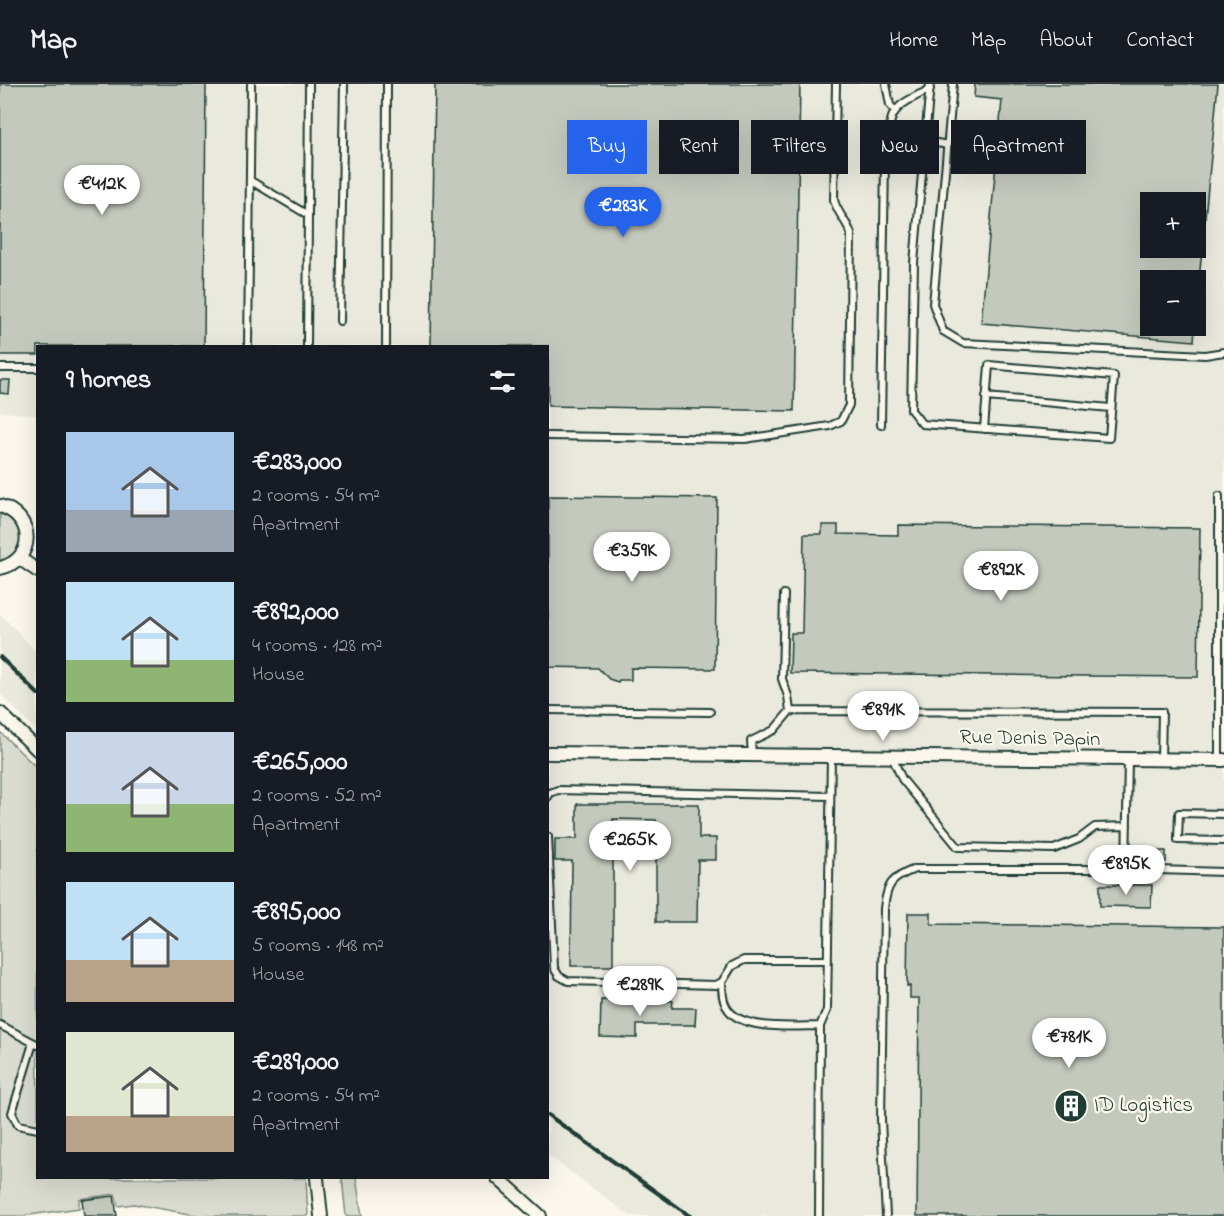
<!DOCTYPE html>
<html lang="en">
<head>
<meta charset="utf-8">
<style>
	:root { --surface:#171b24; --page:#242831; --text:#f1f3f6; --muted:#9ea1a6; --line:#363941; --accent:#2563eb }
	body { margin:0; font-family:"Indie Flower",sans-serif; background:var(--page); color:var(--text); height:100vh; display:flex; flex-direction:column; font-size:22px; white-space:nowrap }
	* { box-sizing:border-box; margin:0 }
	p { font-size:20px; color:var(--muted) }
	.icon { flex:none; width:33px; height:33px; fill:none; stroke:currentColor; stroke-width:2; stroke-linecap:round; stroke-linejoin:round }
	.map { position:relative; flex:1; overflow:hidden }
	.side { position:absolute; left:36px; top:261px; width:513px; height:834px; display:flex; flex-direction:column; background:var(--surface); border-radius:0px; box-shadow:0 6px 24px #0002 }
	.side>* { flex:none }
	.banner { position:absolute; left:567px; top:36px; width:567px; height:54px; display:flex; gap:12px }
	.fabs { position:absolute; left:1140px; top:108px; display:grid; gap:12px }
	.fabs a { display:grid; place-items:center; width:66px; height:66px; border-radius:0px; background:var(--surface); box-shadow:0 6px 24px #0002; font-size:30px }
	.price { position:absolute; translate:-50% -51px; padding:0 14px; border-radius:21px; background:#fff; color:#222; font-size:20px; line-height:39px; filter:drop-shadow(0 2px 3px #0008) }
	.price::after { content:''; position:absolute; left:50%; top:36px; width:18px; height:14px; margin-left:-9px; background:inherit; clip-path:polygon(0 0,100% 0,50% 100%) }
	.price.on { background:var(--accent); color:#fff }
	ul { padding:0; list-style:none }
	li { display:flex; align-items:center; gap:18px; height:150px; padding:0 30px }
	li span { display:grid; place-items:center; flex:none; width:168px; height:120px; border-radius:0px; color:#555 }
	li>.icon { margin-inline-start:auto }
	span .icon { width:72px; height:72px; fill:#fffc; stroke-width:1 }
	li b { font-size:26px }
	h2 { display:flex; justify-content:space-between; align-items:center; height:72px; padding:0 30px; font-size:26px }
	.tag { padding:0 21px; border-radius:0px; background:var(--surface); box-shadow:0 6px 24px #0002; font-size:21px; line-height:54px }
	.tag.on { background:var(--accent); color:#fff }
	header { display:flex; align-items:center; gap:36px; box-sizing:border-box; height:84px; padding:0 30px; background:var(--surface); border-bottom:2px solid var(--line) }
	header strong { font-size:28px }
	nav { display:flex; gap:33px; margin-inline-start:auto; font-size:21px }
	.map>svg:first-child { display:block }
	.built { fill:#eae9de; fill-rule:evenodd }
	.green { fill:#dbdcd1; stroke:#7d8c82; stroke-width:1.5 }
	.building { fill:#c4c9be; stroke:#1f3d34; stroke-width:1.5; fill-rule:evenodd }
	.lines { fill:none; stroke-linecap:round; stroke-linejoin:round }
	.lane-casing { stroke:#1f3d34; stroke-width:10 }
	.street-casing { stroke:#1f3d34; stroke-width:16 }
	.lane { stroke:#fbf7ec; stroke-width:6 }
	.street { stroke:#fbf7ec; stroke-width:12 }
	.rail { stroke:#1f3d34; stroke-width:4 }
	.labels { text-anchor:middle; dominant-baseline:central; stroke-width:4.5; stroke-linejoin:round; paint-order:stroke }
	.street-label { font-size:21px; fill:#1f3d34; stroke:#fbf7ec }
	.poi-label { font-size:21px; fill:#1f3d34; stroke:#fbf7ec; text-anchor:start }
</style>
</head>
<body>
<header>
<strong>Map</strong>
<nav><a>Home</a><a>Map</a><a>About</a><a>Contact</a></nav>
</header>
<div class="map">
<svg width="1224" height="1132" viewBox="0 0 1224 1132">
	<rect width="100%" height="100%" fill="#fbf7ec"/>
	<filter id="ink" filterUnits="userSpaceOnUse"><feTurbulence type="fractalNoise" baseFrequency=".0167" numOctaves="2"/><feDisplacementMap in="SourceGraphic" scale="12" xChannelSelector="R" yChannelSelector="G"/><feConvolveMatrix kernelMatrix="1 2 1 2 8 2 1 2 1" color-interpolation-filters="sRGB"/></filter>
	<g filter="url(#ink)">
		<path class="built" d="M0 0H1224V1132H630L548 1071V262H38L37 331 0 328ZM1150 118H1196V164H1150ZM1150 196H1196V242H1150Z
			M0 530 37 568V647L0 610Z"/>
		<path class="green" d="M0 428C28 437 30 471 0 477Z
			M0 648 37 684 38 1094H306L308 1132H201L134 1120 118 1122 115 1110 79 1115V1124L22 1132H0Z
			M342 1094H356L362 1132H346Z"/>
		<path class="building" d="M0 0H206L204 262H38V271H0Z
			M435 0H800L794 327 548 322V262H431Z
			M975 0H1218L1199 196H1150V242H1195L1194 257 981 239 1002 16 974 13ZM1150 118H1196V164H1150Z
			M0 296H10L9 310 0 309Z
			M548 412 717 414 715 585 631 584V596H619L618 598 609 595 598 584 548 583Z
			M822 441H838V450L898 451V441L1200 444 1198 593 790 589 791 549H802L804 450H822Z
			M577 720H699V754H716V776H698L697 838H656V736L613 735V882H571L572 777H555V755H577Z
			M1154 767H1166V778H1154Z
			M1100 801H1152L1151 823 1100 822Z
			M908 829H931V840L1224 843V1132H917L919 914H910V902H907Z
			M601 916 673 917 672 924H696L695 941H637V954L600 953Z
			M114 1112 117 1132H84L82 1116Z"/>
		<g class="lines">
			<g class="lane-casing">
				<path id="lane" d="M886 0 890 21 895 27
					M930 0 914 179 911 326 922 340 1109 354 1114 292 989 281 984 345
					M953 0 933 220 943 247 963 259 1205 271 1224 268
					M930 5C912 15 890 21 890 44L898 52 948 61
					M251 97 308 131 307 262
					M308 131 309 0
					M340 237 344 0
					M248 262 251 0
					M386 262 387 0
					M0 284H38
					M986 313 1111 324
					M881 341 885 78 889 63 898 52
					M548 352 745 355 830 342 841 337 849 321 851 150C847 137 837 129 834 116L836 0
					M784 510 782 595 788 612 790 627
					M548 626 710 628
					M752 671 751 657 774 646 790 627 1162 628 1161 676
					M892 673 902 695 958 763 1054 765 1079 755 1095 743 1127 742
					M1219 675V412
					M548 713 550 709 558 706 830 712
					M1224 730 1179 729 1178 756 1224 757
					M548 753 554 884 559 892 568 897 716 901 722 898 732 882 744 876H828
					M1126 785 1128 676
					M722 898C722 906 722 915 726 922 739 948 795 942 820 942
					M0 941 38 961
					M33 959 12 1029 18 1041 38 1045
					M819 1132 820 942 827 926 831 672
					M886 1132 881 1036 884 824C887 800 891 794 915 785H1126L1224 788"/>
			</g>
			<g class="street-casing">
				<path id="street" d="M0 422C35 432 36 476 0 484
					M19 474 38 487
					M0 629 38 666
					M548 669 1224 676
					M317 1094 321 1132
					M498 1094 540 1132"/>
			</g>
			<use href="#lane" class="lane"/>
			<use href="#street" class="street"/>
			<path class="rail" d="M0 573 38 610
				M548 1031 690 1132"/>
		</g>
	</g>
	<defs>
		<g id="building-disc" transform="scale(1.725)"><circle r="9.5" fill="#1f3d34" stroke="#fbf7ec"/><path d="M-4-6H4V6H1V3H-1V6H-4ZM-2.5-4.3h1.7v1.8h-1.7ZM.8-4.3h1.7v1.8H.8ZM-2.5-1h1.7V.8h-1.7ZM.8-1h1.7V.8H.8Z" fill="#fff"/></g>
	</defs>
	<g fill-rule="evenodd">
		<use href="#building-disc" x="1071" y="1022"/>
	</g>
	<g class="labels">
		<g class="street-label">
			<text transform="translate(1030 655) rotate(1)">Rue Denis Papin</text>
		</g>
		<g class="poi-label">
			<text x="1094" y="1022">ID Logistics</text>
		</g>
	</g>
</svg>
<div class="fabs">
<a>+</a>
<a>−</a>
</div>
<b class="price" style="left:102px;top:132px">€412K</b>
<b class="price on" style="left:623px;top:154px">€283K</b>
<b class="price" style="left:632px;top:499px">€359K</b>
<b class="price" style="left:1001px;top:518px">€892K</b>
<b class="price" style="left:883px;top:658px">€891K</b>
<b class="price" style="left:630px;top:788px">€265K</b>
<b class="price" style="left:1126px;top:812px">€895K</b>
<b class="price" style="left:640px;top:933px">€289K</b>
<b class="price" style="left:1069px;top:985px">€781K</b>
<div class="banner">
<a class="tag on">Buy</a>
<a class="tag">Rent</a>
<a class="tag">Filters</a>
<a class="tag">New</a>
<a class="tag">Apartment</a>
</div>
<section class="side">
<h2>9 homes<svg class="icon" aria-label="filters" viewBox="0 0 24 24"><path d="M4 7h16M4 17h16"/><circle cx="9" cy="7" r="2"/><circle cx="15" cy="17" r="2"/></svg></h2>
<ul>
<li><span style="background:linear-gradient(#a9c7e8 65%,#9aa5b1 0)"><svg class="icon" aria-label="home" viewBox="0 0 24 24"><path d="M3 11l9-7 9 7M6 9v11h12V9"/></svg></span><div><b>€283,000</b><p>2 rooms · 54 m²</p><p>Apartment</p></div></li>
<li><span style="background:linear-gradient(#bfe0f5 65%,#8fb573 0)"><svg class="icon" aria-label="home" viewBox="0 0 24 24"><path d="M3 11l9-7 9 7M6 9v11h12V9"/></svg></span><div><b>€892,000</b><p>4 rooms · 128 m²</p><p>House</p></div></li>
<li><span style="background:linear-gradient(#c9d6e8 60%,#8fb573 0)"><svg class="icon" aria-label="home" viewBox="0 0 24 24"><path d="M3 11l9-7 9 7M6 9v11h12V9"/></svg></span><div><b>€265,000</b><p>2 rooms · 52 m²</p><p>Apartment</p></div></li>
<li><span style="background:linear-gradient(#bfe0f5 65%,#b9a48a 0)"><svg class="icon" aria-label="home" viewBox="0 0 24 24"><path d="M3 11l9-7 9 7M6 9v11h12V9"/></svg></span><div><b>€895,000</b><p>5 rooms · 148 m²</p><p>House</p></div></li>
<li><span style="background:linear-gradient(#dfe7d0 70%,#b9a48a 0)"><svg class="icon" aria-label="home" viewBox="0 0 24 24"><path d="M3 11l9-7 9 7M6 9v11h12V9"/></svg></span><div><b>€289,000</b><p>2 rooms · 54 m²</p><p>Apartment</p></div></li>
</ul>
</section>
</div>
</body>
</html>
